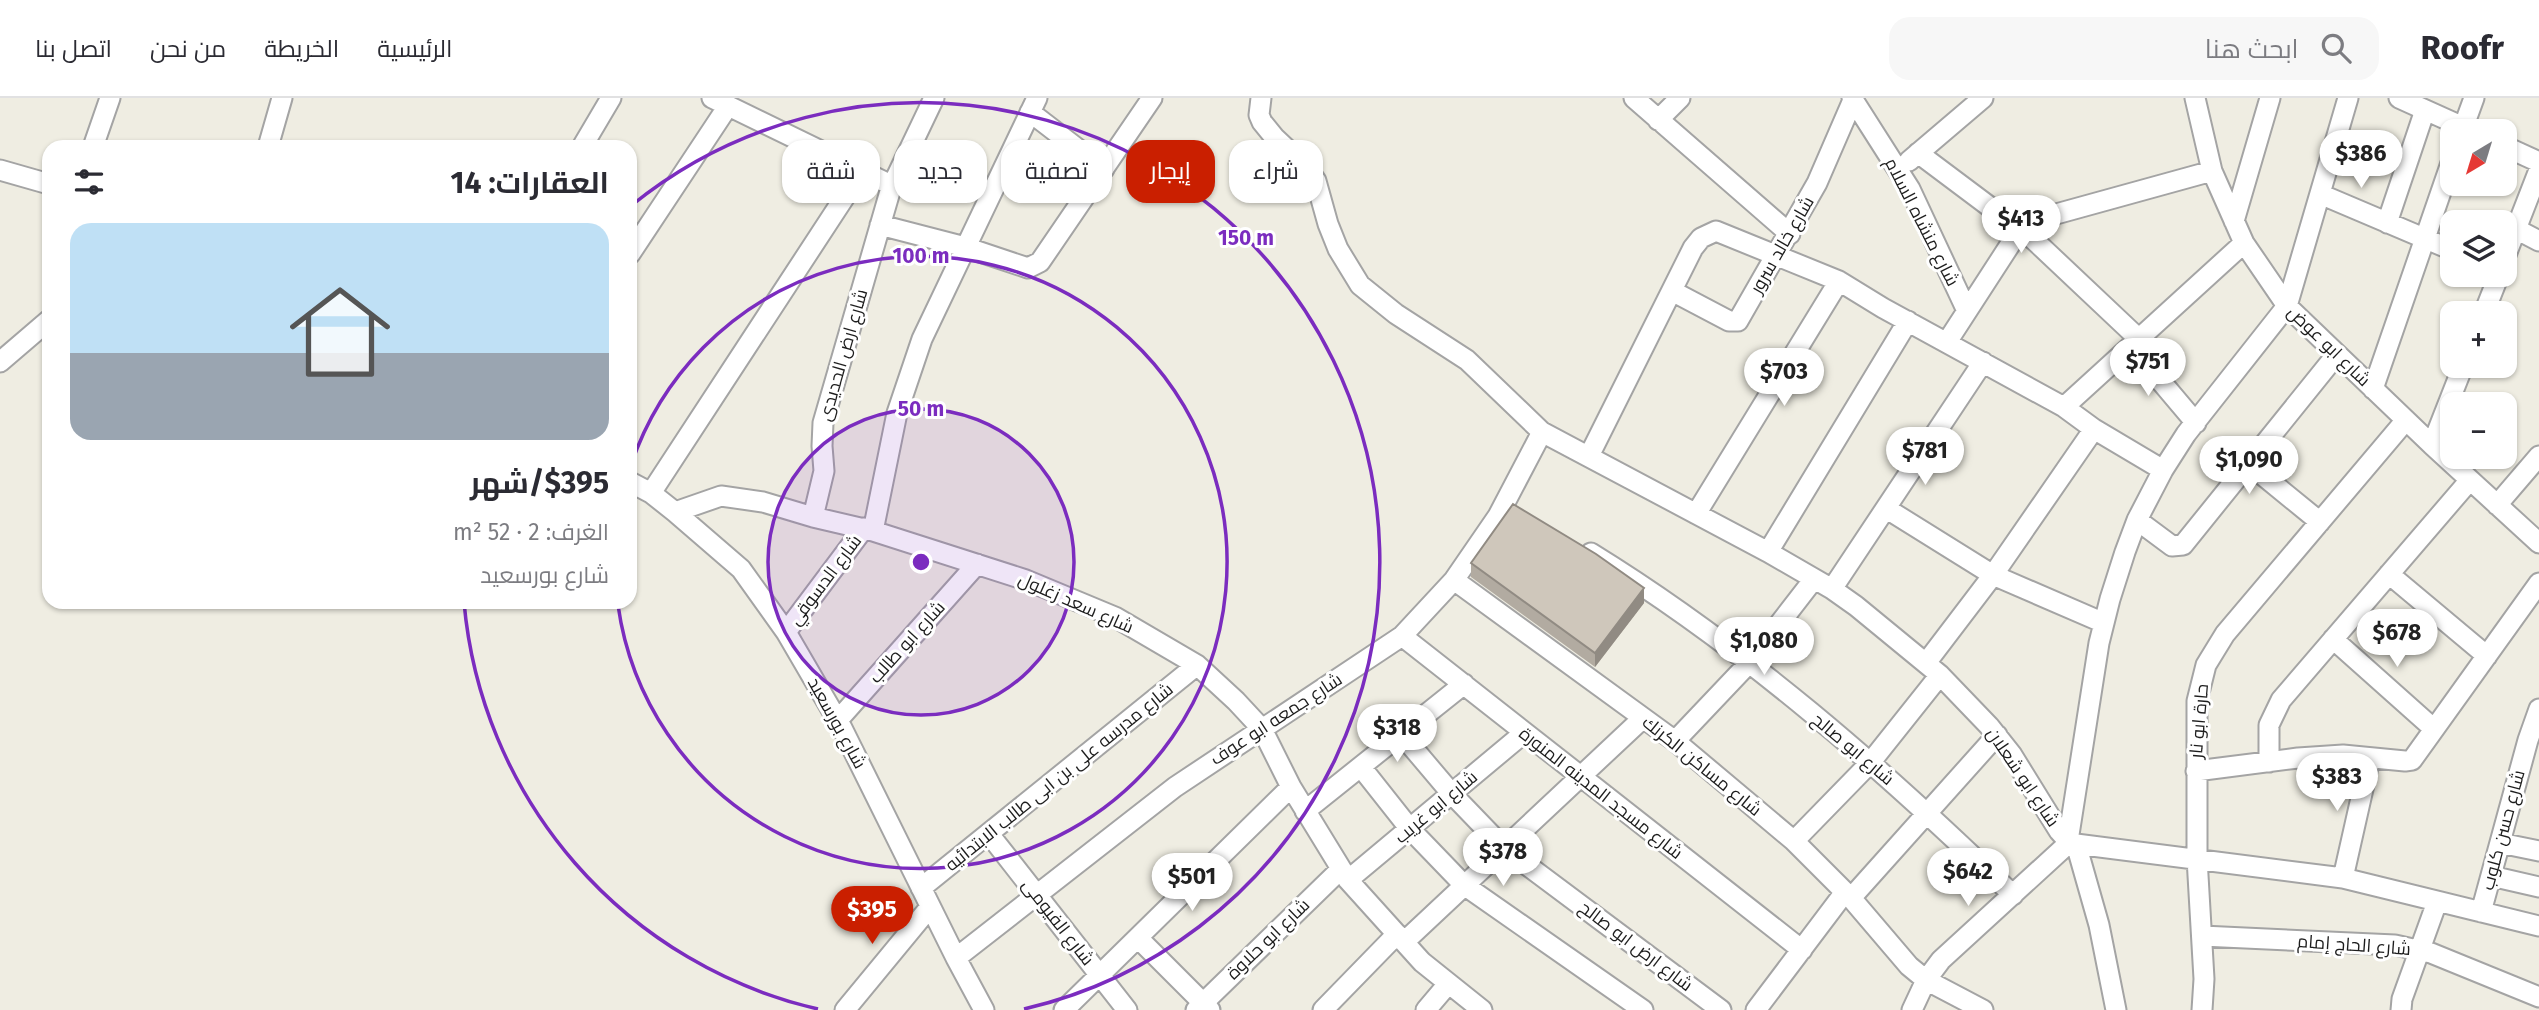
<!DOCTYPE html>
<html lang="ar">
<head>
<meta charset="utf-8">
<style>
	:root { --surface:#fff; --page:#f7f7f7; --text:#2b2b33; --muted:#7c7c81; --line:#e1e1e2; --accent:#ca1f00 }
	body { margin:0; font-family:"Fira Sans",Cairo,sans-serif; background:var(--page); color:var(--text); direction:rtl; height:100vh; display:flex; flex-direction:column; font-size:26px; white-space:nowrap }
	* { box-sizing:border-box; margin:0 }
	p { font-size:23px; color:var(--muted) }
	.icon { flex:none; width:38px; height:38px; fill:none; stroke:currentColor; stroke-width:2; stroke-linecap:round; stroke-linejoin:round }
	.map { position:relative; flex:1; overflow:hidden; direction:ltr }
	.details { position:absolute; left:42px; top:42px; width:595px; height:469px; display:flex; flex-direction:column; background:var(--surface); border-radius:21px; box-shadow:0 2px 5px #0004; direction:rtl }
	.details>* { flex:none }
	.hud { position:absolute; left:658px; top:42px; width:665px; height:63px; direction:rtl; display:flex; gap:14px }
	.needle { width:46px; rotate:218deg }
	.controls { position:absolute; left:2440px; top:21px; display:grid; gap:14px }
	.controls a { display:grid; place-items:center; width:77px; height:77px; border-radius:14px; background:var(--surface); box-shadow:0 2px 5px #0004; font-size:35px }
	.price { position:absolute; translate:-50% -60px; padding:0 16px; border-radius:24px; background:#fff; color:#222; font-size:23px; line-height:46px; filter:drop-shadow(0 2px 4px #0008) }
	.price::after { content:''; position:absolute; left:50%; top:42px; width:21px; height:16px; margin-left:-10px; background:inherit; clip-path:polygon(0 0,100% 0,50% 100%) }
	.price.active { background:var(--accent); color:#fff }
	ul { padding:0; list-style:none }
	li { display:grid; align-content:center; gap:14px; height:371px; padding:0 28px }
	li+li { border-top:2px solid var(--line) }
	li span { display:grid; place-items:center; height:217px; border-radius:21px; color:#555 }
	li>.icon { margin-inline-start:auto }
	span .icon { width:126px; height:126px; fill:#fffc; stroke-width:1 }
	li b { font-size:30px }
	h2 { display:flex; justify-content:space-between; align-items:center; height:84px; padding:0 28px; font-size:30px }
	.tag { padding:0 24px; border-radius:21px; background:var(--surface); box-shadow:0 2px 5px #0004; font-size:24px; line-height:63px }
	.tag.active { background:var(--accent); color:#fff }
	header { display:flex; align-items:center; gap:42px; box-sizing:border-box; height:98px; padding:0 35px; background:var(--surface); border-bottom:2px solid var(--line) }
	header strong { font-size:33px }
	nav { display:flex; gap:38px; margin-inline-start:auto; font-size:24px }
	.search { width:490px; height:63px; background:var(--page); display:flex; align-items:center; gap:18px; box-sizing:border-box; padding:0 24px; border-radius:21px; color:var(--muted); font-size:26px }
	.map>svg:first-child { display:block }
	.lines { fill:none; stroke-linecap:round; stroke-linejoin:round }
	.minor-casing { stroke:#a4a4a4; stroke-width:23 }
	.minor { stroke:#fff; stroke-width:19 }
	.wall { fill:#b2aba1 }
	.shaded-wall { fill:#918b83 }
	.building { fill:#cfc7bb; stroke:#918b83; stroke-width:2 }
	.ring { fill:none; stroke:#7b2cbf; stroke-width:3.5 }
	.labels { text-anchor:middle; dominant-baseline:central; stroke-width:6; stroke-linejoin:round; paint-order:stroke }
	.street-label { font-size:18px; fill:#1d1d1d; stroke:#fff }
	.centre { fill:#7b2cbf; stroke:#fff; stroke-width:3.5 }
	.ring-label { font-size:21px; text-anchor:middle; font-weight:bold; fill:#7b2cbf; stroke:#fff; stroke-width:6; stroke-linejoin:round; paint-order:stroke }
</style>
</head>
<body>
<header>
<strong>Roofr</strong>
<div class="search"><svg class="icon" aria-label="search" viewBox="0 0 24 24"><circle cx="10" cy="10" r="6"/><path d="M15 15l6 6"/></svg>ابحث هنا</div>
<nav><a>الرئيسية</a><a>الخريطة</a><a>من نحن</a><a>اتصل بنا</a></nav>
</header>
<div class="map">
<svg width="2539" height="912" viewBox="0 0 2539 912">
	<rect width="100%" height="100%" fill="#efede2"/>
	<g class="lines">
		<g class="minor-casing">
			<path id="minor" d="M712 0 889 86 891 90 823 325 822 348 824 373 813 419
				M1261 0 1259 17 1262 24 1275 40 1308 71 1316 83 1328 126 1338 151 1360 187 1396 216 1467 262 1542 334 1768 454 1832 491 1856 508 1940 577 1989 628 2012 657 2059 733 2068 743 2076 746 2343 780 2539 828
				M1634 0 1790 136
				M1852 0 1910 91 1967 213
				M2195 0 2212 73 2244 145 2287 208 2432 347 2539 445
				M2399 0 2472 33
				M1030 14 1104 71
				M1658 22 1680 0
				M2462 33 2474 0
				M2504 48 2539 64
				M93 49 110 0
				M268 49 282 0
				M582 49 611 0
				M1918 55 2034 142 2139 241
				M1909 63 1983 0
				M0 72 49 86
				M891 90 934 0
				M2320 96 2452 152
				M2234 123 2270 0
				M2387 125 2425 12
				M880 127 965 149 1028 170 1040 164 1152 0
				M2516 131 2539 143
				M630 156 728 8
				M2504 162 2539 72
				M1672 193 1729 223H1738L1817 85 1853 2
				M2484 215 2499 177
				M1947 244 2017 136 2026 127 2038 121 2212 73
				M2131 248 2196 325
				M0 264 49 222
				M2373 291 2452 62
				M2064 309 2244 145
				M2432 347 2463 268
				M1589 358 1693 150 1701 140 1716 133 1839 183 1883 210 2064 309 2094 331 2163 372
				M2249 366 2320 424
				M630 384 651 395 675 414 741 471 786 534 842 630 956 860 984 912
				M651 395 861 74
				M2497 407 2539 358
				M1887 411 1993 477 2104 525
				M675 414 721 398 763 404 813 419 873 433 1026 482 1115 519 1197 567 1236 603 1262 631 1291 689 1348 782 1422 864 1482 912
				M1696 416 1839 183
				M2137 422 2172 448 2183 447 2337 256
				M873 433 897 315 922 241 1037 0
				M1768 454 1908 223
				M1591 455C1745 550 1883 671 2013 797
				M2389 476 2487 558
				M1454 482 1675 643 1794 743 1851 800 1909 868 1926 882 1983 912
				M1832 491 1983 264
				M786 534 864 430
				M1402 538 1802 852
				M2333 541 2434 631
				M1926 565 1993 477 2094 331
				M838 622 977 466
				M1402 637 1452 696 1504 750 1721 912
				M1675 643 1749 565 1814 481
				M2269 664V627L2281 602 2470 382
				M1361 669 1410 731 1464 787 1643 912
				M2196 673 2298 660 2343 657 2405 663 2412 662 2539 485
				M1305 713 1464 586
				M989 736 1127 912
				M1794 743 1870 665 1940 577
				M2068 743 2099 545 2110 501 2125 454 2137 422 2163 372 2186 336 2287 208 2348 0
				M2500 745 2539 753
				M2076 746 2099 827 2116 912
				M2491 778 2539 789
				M2343 780 2370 660
				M1348 782 1524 635
				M921 790 1197 567
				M1851 800 1997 637
				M2481 814 2528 642 2539 611
				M2202 838 2395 847 2431 855 2539 899
				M1138 840 1210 912
				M1404 844 1643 620
				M956 860 1175 689 1402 538 1454 482 1498 418 1542 334
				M845 912 930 809
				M1064 912 1291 689
				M1196 912 1341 771
				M1323 912 1397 836
				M1426 912 1448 886
				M1756 912 1845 794
				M1912 912 1926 882 1941 862 2070 744
				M2202 912 2204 881 2197 760V603L2206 567 2225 536 2406 322
				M2401 912 2402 901 2437 804"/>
		</g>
		<use href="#minor" class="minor"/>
	</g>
	<path class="wall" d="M1471 465 1644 505 1595 569 1471 479Z"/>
	<path class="shaded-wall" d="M1644 490V505L1595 569V555Z"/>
	<path class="building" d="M1513 406 1596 456 1644 490 1595 555 1471 465Z"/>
	<circle cx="921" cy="464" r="153" fill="#7b2cbf" fill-opacity=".12"/>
	<g class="ring">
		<circle cx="921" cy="464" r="153"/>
		<path d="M631 367A306 306 0 1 1 618 507"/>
		<path d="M818 911A459 459 0 0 1 464 504M632 107A459 459 0 1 1 1024 911"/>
	</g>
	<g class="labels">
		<g class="street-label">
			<text transform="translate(1922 124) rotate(63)">شارع منشاه السلام</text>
			<text transform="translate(1782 147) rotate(-60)">شارع خالد سرور</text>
			<text transform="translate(2329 248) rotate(44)">شارع ابو عوض</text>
			<text transform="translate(843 257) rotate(-74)">شارع ارض الحديدى</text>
			<text transform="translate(825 482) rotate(-53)">شارع الدسوقي</text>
			<text transform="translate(1076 505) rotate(24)">شارع سعد زغلول</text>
			<text transform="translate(907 544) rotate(-48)">شارع ابو طالب</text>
			<text transform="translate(1276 621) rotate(-33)">شارع جمعه ابو عوف</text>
			<text transform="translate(2199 623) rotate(-85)">حارة ابو نار</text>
			<text transform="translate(837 625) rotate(61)">شارع بورسعيد</text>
			<text transform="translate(1853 651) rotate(40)">شارع ابو صالح</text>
			<text transform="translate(1702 668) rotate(39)">شارع مساكن الكرنك</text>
			<text transform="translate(1059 679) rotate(-39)">شارع مدرسه على بن ابى طالب الابتدائيه</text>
			<text transform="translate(2023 679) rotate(56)">شارع ابو شعلان</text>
			<text transform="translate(1601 695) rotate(38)">شارع مسجد المدينه المنورة</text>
			<text transform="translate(1436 709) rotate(-40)">شارع ابو غريب</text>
			<text transform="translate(2503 732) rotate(-75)">شارع حسن كلوب</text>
			<text transform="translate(1058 824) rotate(52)">شارع الفيومى</text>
			<text transform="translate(1268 841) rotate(-44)">شارع ابو حلاوة</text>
			<text transform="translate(2354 847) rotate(4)">شارع الحاج إمام</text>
			<text transform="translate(1636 848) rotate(37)">شارع ارض ابو صالح</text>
		</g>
	</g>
	<circle cx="921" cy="464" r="10" class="centre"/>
	<g class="ring-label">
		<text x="1246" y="147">150 m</text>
		<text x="921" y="165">100 m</text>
		<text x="921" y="318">50 m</text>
	</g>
</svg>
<div class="controls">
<a><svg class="needle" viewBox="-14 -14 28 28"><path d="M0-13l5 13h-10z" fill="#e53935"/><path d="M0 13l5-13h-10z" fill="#7c7c81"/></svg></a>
<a><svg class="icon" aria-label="layers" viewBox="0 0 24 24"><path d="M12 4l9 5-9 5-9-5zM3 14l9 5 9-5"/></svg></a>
<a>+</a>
<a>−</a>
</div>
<b class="price" style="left:2361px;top:92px">$386</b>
<b class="price" style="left:2021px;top:157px">$413</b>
<b class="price" style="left:2148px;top:300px">$751</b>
<b class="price" style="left:1784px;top:310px">$703</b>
<b class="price" style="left:1925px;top:389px">$781</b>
<b class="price" style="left:2249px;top:398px">$1,090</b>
<b class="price" style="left:2397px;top:571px">$678</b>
<b class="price" style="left:1764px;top:579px">$1,080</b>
<b class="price" style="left:1397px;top:666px">$318</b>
<b class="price" style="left:2337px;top:715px">$383</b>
<b class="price" style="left:1503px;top:790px">$378</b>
<b class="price" style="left:1968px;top:810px">$642</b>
<b class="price" style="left:1192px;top:815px">$501</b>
<b class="price active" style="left:872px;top:848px">$395</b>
<div class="hud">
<a class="tag">شراء</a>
<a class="tag active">إيجار</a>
<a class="tag">تصفية</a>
<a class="tag">جديد</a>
<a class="tag">شقة</a>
</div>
<section class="details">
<h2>العقارات: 14<svg class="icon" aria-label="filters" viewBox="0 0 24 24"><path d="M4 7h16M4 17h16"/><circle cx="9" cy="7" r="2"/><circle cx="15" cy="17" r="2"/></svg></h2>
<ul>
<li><span style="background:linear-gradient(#bfe0f5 60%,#9aa5b1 0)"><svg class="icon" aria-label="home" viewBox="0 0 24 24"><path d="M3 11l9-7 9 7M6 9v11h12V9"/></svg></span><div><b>$395/شهر</b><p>الغرف: 2 · 52 m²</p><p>شارع بورسعيد</p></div></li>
</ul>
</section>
</div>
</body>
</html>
